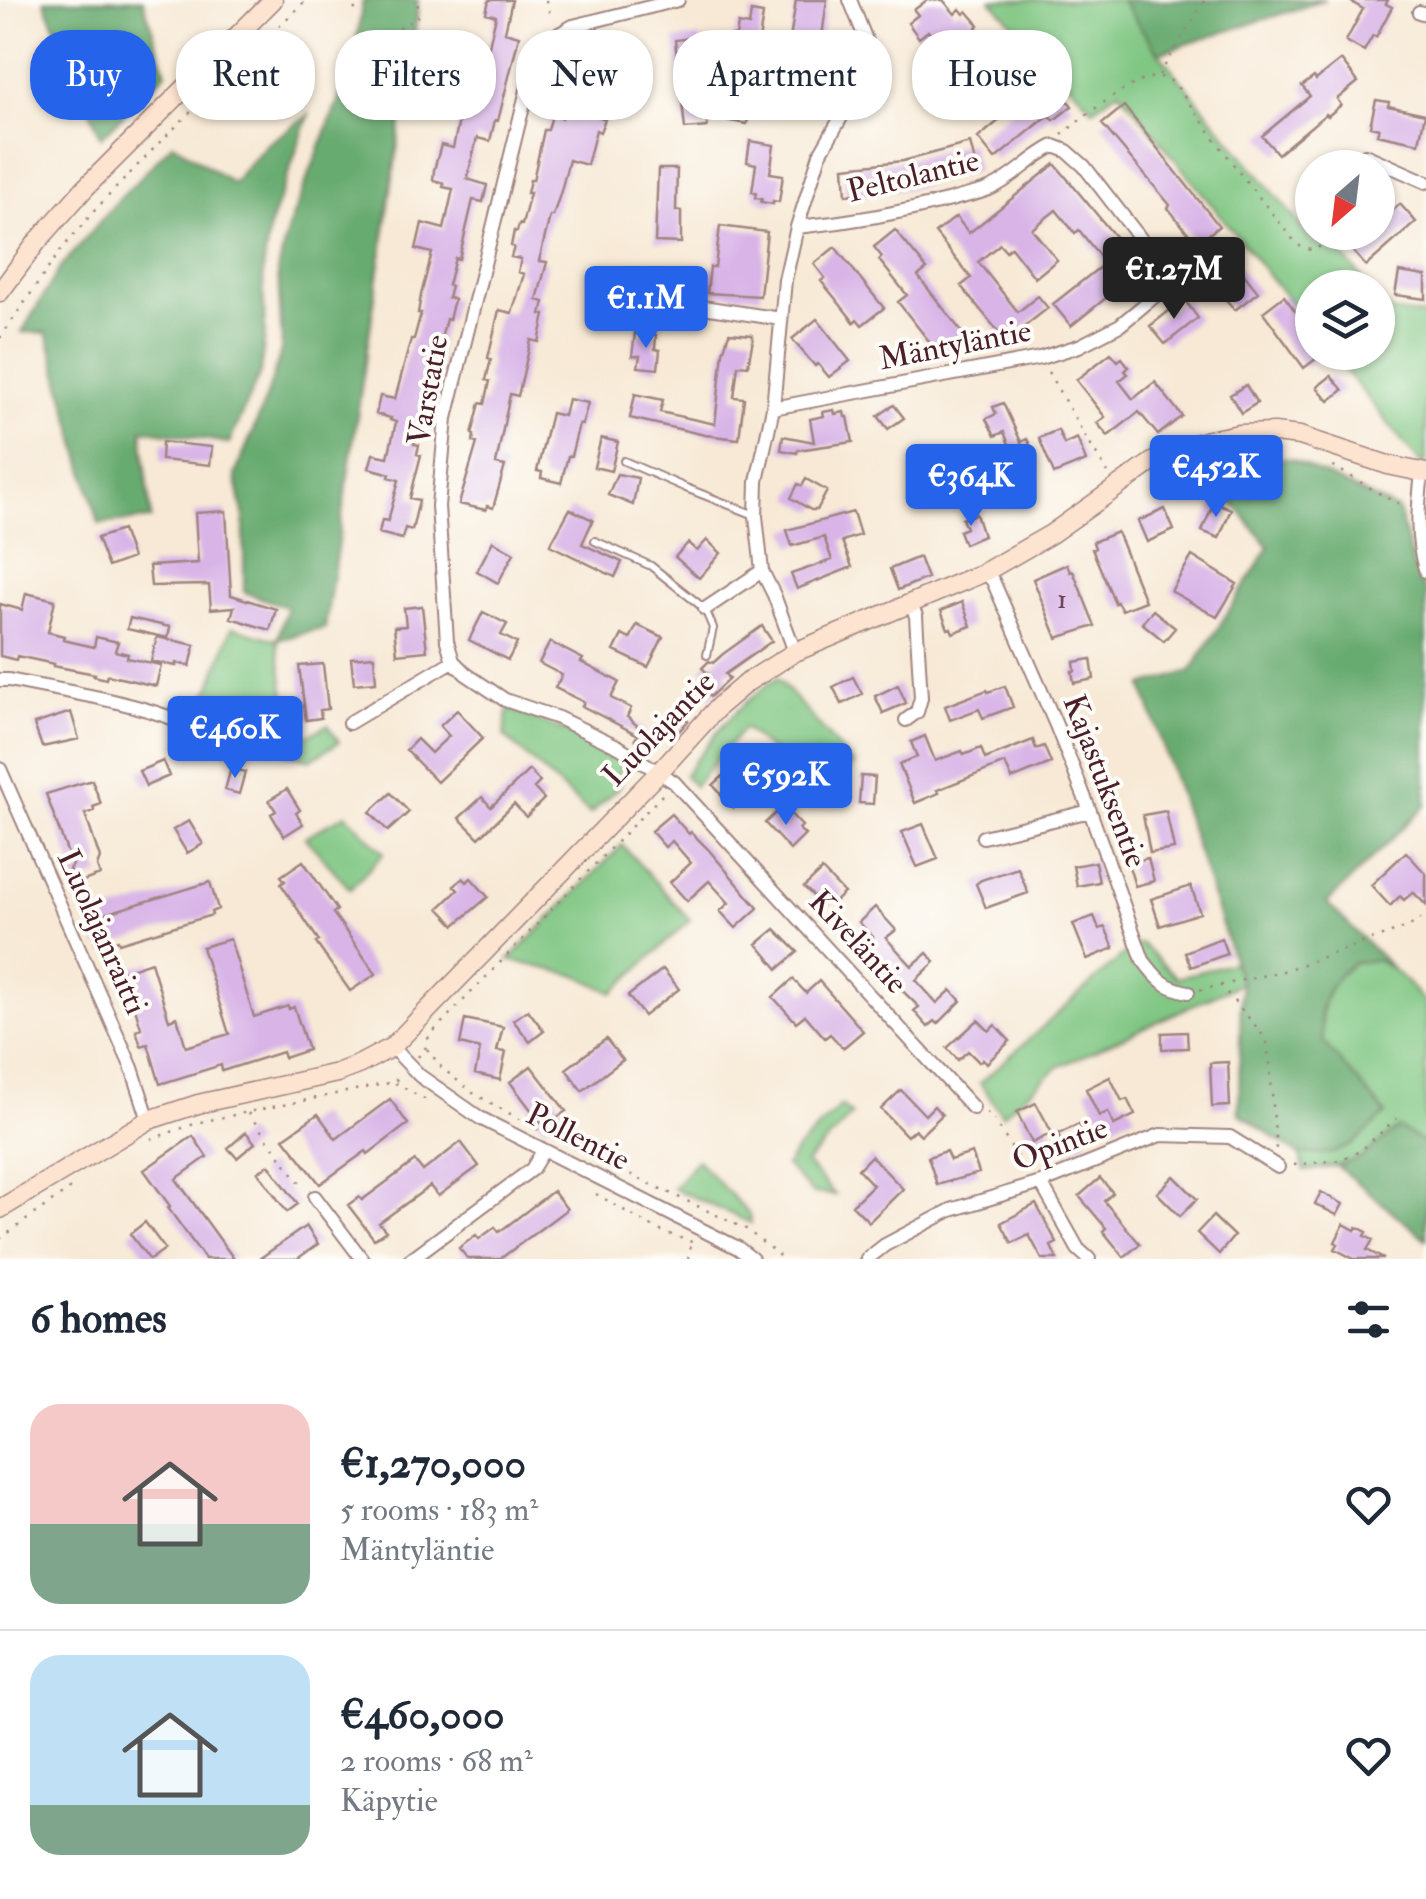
<!DOCTYPE html>
<html lang="en">
<head>
<meta charset="utf-8">
<style>
	:root { --surface:#fff; --page:#f6f6f7; --text:#1f2937; --muted:#747a83; --line:#e0e1e3; --accent:#2563eb }
	body { margin:0; font-family:"IM FELL Double Pica",serif; background:var(--page); color:var(--text); height:100vh; display:flex; flex-direction:column; font-size:38px; white-space:nowrap }
	* { box-sizing:border-box; margin:0 }
	p { font-size:32px; color:var(--muted) }
	.icon { flex:none; width:55px; height:55px; fill:none; stroke:currentColor; stroke-width:2; stroke-linecap:round; stroke-linejoin:round }
	.map { position:relative; height:1259px; overflow:hidden }
	.side { display:flex; flex-direction:column; background:var(--surface); flex:1 }
	.side>* { flex:none }
	.banner { position:absolute; left:30px; top:30px; width:1368px; height:90px; display:flex; gap:20px }
	.needle { width:65px; rotate:208deg }
	.fabs { position:absolute; left:1295px; top:150px; display:grid; gap:20px }
	.fabs a { display:grid; place-items:center; width:100px; height:100px; border-radius:50%; background:var(--surface); box-shadow:0 2px 8px #0004; font-size:50px }
	.price { position:absolute; translate:-50% -85px; padding:0 22px; border-radius:10px; background:var(--accent); color:#fff; font-size:32px; line-height:65px; filter:drop-shadow(0 2px 5px #0008) }
	.price::after { content:''; position:absolute; left:50%; top:60px; width:30px; height:22px; margin-left:-15px; background:inherit; clip-path:polygon(0 0,100% 0,50% 100%) }
	.price.selected { background:#222; color:#fff }
	ul { padding:0; list-style:none }
	li { display:flex; align-items:center; gap:30px; height:250px; padding:0 30px }
	li+li { border-top:2px solid var(--line) }
	li span { display:grid; place-items:center; flex:none; width:280px; height:200px; border-radius:30px; color:#555 }
	li>.icon { margin-inline-start:auto }
	span .icon { width:120px; height:120px; fill:#fffc; stroke-width:1 }
	li b { font-size:42px }
	h2 { display:flex; justify-content:space-between; align-items:center; height:120px; padding:0 30px; font-size:42px }
	.chip { padding:0 35px; border-radius:40px; background:var(--surface); box-shadow:0 2px 8px #0004; font-size:35px; line-height:90px }
	.chip.selected { background:var(--accent); color:#fff }
	.map>svg:first-child { display:block }
	.green { fill:#7fc682; stroke:#647256; stroke-width:2.5 }
	.forest { fill:#67ab70; stroke:#58654e; stroke-width:2.5 }
	.building { fill:#d8b4e7 }
	.lines { fill:none; stroke-linecap:round; stroke-linejoin:round }
	.lane-casing { stroke:#a08480; stroke-width:10 }
	.street-casing { stroke:#a08480; stroke-width:16 }
	.secondary-casing { stroke:#a08480; stroke-width:21 }
	.path { stroke:#a08480; stroke-width:2.5; stroke-dasharray:2.5 8; stroke-linecap:butt }
	.lane { stroke:#fff; stroke-width:6 }
	.street { stroke:#fff; stroke-width:12 }
	.secondary { stroke:#fde4d0; stroke-width:18 }
	.labels { text-anchor:middle; dominant-baseline:central; stroke-width:8; stroke-linejoin:round; paint-order:stroke }
	.number-label { font-size:28px; fill:#6e445a }
	.street-label { font-size:32px; fill:#4a1f2b; stroke:#fdfcf7 }
</style>
</head>
<body>
<div class="map">
<svg width="1426" height="1259" viewBox="0 0 1426 1259">
	<rect width="100%" height="100%" fill="#fdfcf7"/>
	<filter id="ink" filterUnits="userSpaceOnUse"><feTurbulence type="fractalNoise" baseFrequency=".01" numOctaves="2"/><feDisplacementMap in="SourceGraphic" scale="20" xChannelSelector="R" yChannelSelector="G"/><feConvolveMatrix kernelMatrix="1 2 1 2 8 2 1 2 1" color-interpolation-filters="sRGB"/></filter>
	<filter id="wash" filterUnits="userSpaceOnUse"><feTurbulence type="fractalNoise" baseFrequency=".0048" numOctaves="4" result="noise"/><feDisplacementMap in="SourceGraphic" scale="40" xChannelSelector="R" yChannelSelector="G"/><feGaussianBlur stdDeviation="2.25" result="paint"/><feColorMatrix in="noise" values="0 0 0 0 0 0 0 0 0 0 0 0 0 0 0 0 0 1.4 0 .05"/><feComposite in="paint" operator="in"/></filter>
	<g filter="url(#wash)">
		<rect width="100%" height="100%" fill="#f7e9d5"/>
		<path class="green" d="M991 0H1121L1159 53 1314 242 1334 246 1370 287 1312 288V329L1119 90 1093 109Z
			M1378 296 1391 311 1426 316V463L1421 464 1331 353 1378 352Z
			M232 627 277 640 292 743 328 725 339 742 310 760 192 723 211 686Z
			M777 678 854 765 821 794 744 728 694 786 684 775C714 735 735 707 777 678Z
			M508 708 609 749 622 760 620 786 590 814 504 736Z
			M346 814 384 853 350 889 305 837Z
			M622 845 690 920 613 993 579 976 509 960Z
			M1141 943 1177 978 1233 962 1241 983 1322 1023C1318 996 1345 950 1378 961 1397 968 1412 989 1426 1004V1239L1337 1166 1305 1171 1299 1154 1239 1113 1241 983 1058 1067 1002 1115 980 1083 1132 947Z
			M841 1106 852 1115 806 1163 835 1195 812 1193 786 1166 796 1150Z
			M697 1160 749 1214 751 1223 673 1188Z"/>
		<path class="forest" d="M44 0H143L166 73 101 137Z
			M363 0H418L417 17 325 628 277 640 287 607 244 592V518L235 475 266 399 282 347 278 271 287 231 353 63Z
			M1121 0H1325L1159 53Z
			M309 115 269 228 263 271 265 336 260 373 229 443 142 429 151 519 99 524 47 333 22 332 60 268 112 207 173 143 232 183 266 145Z
			M1253 456 1291 459 1398 510 1415 570 1426 593V805L1327 903 1391 967 1375 960 1353 963 1339 975 1327 992 1320 1011 1323 1042 1386 1114 1352 1145 1333 1153 1299 1155 1239 1113 1241 983 1143 686 1191 671 1269 547 1199 461Z
			M1398 1128 1426 1144V1239L1337 1166 1361 1158Z"/>
		<g id="blocks">
			<path class="building" d="M489 0H512L505 32 519 36 498 121 495 120 490 141 477 138 467 179 487 185 483 202 473 200 459 259 455 258 448 285 451 286 448 298 454 299 449 320 446 319 437 354 441 355 436 374 423 420 420 419 414 444 419 445 417 454 421 455 410 498 419 500 412 530 405 528 402 539 379 533 382 520 388 521 399 480 389 477 390 474 384 472 369 468 373 454 388 457 396 422 390 420 391 418 376 414 380 396 395 399 411 339H414L421 313H418L421 295 432 253 416 249 422 223 444 229 453 189 443 187 444 183 433 180 434 170 441 145 453 148 466 88 473 90 480 60 485 62 496 16 486 13Z
				M796 0H827L821 44 819 46 812 45 809 74 814 75 812 86H807V89L783 86Z
				M927 0H943L955 14 960 9 964 14 967 11 979 25 976 28 979 32 948 57 928 31 919 38 908 23 918 15 914 10Z
				M1348 0H1388L1386 4 1392 7 1376 37 1373 35 1364 51 1346 41 1363 9Z
				M751 12 763 14 747 124 719 119 733 36H736L738 24 749 26Z
				M700 37 701 43H703L711 118 707 117V127L685 129 675 40Z
				M1009 54 1013 80 970 88 929 99 922 73 956 63Z
				M569 59 592 64 587 82 591 83 585 111 605 119 600 132 596 130 587 165 569 160 561 191 553 216H550L539 261 547 262 537 300 544 302 541 314 545 315 539 342 531 340 518 396 510 394 496 464 505 466 493 508 487 506 486 510 459 504 477 443 473 442 474 435 472 434 480 403 485 404 490 381 486 380 491 359 488 358 499 310 512 313 524 274 518 272 521 259 511 257 514 247 511 246 514 231 517 232 519 224 522 225 530 193H527L530 180H533L544 130H548L552 115 562 118 567 94 561 92Z
				M1341 60 1358 82 1337 99 1341 105 1328 116 1326 114 1278 154 1262 136 1310 96 1302 86 1314 77 1316 80Z
				M1045 71 1072 106 1054 120 1049 115 995 159 978 138 1031 94 1025 87Z
				M1376 100 1389 102 1388 106 1425 114 1419 143 1377 134 1379 128 1370 126Z
				M1124 106 1219 226 1197 244 1168 208 1170 205 1102 124Z
				M750 141 774 145 770 173 783 175 779 202 773 201V204L761 202 762 199 755 198 756 193 752 192 756 164 747 162Z
				M970 143 977 170 908 189 846 195 844 167 903 161Z
				M1055 164 1142 269 1071 326 1053 304 1105 263 1079 230 1075 233 1056 210 1032 229 1057 260 1035 278 1011 247 1006 251 1000 244 978 262 1018 312 1038 296 1048 308 1006 341 961 286 971 278 935 233 956 217 969 233Z
				M658 169H677L676 211H681V243L655 242Z
				M1400 204 1416 222 1366 266 1350 248 1367 232H1378V223Z
				M720 226 767 232 760 296 707 293 710 267H715Z
				M895 230 927 269 918 276 965 336 944 353 935 343 932 345 898 302 907 295 879 260 882 257 874 247Z
				M835 247 884 308 862 325 857 319 854 322 835 298 821 281 825 278 814 264Z
				M1231 258 1258 292 1235 310 1208 279Z
				M1399 272 1426 276V299L1395 295Z
				M1284 296 1312 334V352H1325L1304 368 1263 312Z
				M1184 299 1198 318 1165 344 1150 326Z
				M817 319 850 361 829 377 818 364 815 366 792 339Z
				M635 333 656 335 655 349 660 350 658 369 638 367 640 356H632Z
				M729 333 752 335 753 339 748 366 738 365 734 397 744 398 739 439 705 435 630 418 635 394 663 400 660 412 715 424 723 352Z
				M1111 353 1118 361 1122 358 1129 367 1125 371 1128 374 1119 381 1133 399 1155 382 1182 416 1158 435 1139 412 1108 436 1097 423 1105 417 1076 380Z
				M1331 376 1343 390 1329 401 1317 387Z
				M1246 385 1257 403 1241 413 1230 395Z
				M568 399 588 403 582 425 579 424 571 456H568L561 483 541 478 542 472 537 471 551 413 564 416Z
				M1003 403 1021 442 1027 439 1033 451 1015 459 1004 432 995 436 986 419 996 414 993 407Z
				M894 405 904 418 888 429 878 416Z
				M834 410 835 414 844 412 845 417H848L853 442 798 450 797 453 781 450 783 436 814 442 810 419 824 416 823 412Z
				M1058 430 1064 444 1077 438 1086 461 1054 474 1039 438Z
				M601 438 618 442 611 471 594 467Z
				M162 442 212 447 210 465 161 460Z
				M617 474 638 478 633 505 608 495Z
				M806 479 827 491 817 510H811L791 498 798 484 802 486Z
				M1214 502 1231 509 1219 538 1202 531Z
				M570 509 593 520 582 544 622 562 615 577 550 545Z
				M1165 509 1174 530 1147 542 1138 521Z
				M226 511 231 595 276 609 270 630 231 618 234 607 211 609 209 585 151 586 149 566 198 563 195 513Z
				M853 512 860 535 842 541 852 567 797 589 791 574 832 560 824 537 792 546 787 530Z
				M976 514 983 536 964 544 959 531 966 528 962 519Z
				M122 530 132 558 108 567 97 538Z
				M1117 532 1145 601 1122 610 1117 602 1115 603 1092 549 1095 548 1093 542Z
				M707 540 721 553 699 578 675 557 688 543 697 551Z
				M493 541 514 553 498 583 477 571Z
				M1192 556 1237 584 1217 617 1171 591Z
				M919 557 927 578 898 590 890 569Z
				M1067 564 1070 572 1073 571 1095 626 1057 638 1033 579Z
				M26 593 55 600 48 632 64 636 63 640 94 647 96 637 118 642 115 651 128 654 127 658 161 665 156 686 107 675 106 679 94 676 95 674 53 666 54 664 17 656 16 660 0 656V604L22 610Z
				M962 602 971 626 953 633 951 628 948 629 941 611Z
				M422 606 427 651 397 654 394 627 406 626 404 608Z
				M1153 610 1175 628 1164 641 1142 623Z
				M483 612 507 624 501 635 517 643 508 660 469 640Z
				M130 618 170 627 168 638 127 629Z
				M637 625 663 637 648 667 614 651 622 635 630 639Z
				M762 626 772 641 725 674 729 679 710 697 701 688 711 677 702 668 709 661 713 663 723 654Z
				M157 637 195 645 190 666 176 663V666L151 661Z
				M550 642 583 659 581 662 619 682 611 698 631 708 627 717 653 739 646 748 635 739 638 735 582 706 584 702 555 688 562 675 539 663Z
				M374 656 376 682 354 684 351 658Z
				M1091 659 1094 679 1074 683 1072 671H1075L1074 662Z
				M323 664 328 709 320 710 321 718 306 720 299 666Z
				M853 677 862 694 842 704 833 687Z
				M898 685 906 703 883 713 875 696Z
				M1005 686 1013 707 983 718 979 709 950 720 945 706 987 690 988 692Z
				M457 710 483 738 437 782 406 750 417 739 431 753 449 736 440 726Z
				M677 711 688 721 671 740 660 730Z
				M71 712 79 739 42 747 34 724Z
				M925 736 935 761 962 751 964 755 981 748 985 759 1033 740 1036 749 1044 746 1051 763 1012 779 1005 763 937 790 939 793 915 803 899 764 917 757 911 742Z
				M163 761 169 776 146 786 139 771Z
				M231 768 245 772 239 794 225 790Z
				M732 768 752 791 733 808 713 785Z
				M529 770 540 782 534 788 544 799 526 817 514 804 479 838 459 818 482 797 491 807Z
				M861 776 875 777 873 804 859 803Z
				M92 780 101 804 93 807 94 811 85 814 100 858 97 866 100 875 75 884 69 869 72 865 46 794Z
				M287 789 300 810 296 813 303 824 284 836 271 814 276 811 269 800Z
				M391 793 409 812 388 831 370 812Z
				M783 806 802 826 799 829 805 835 790 850 765 823Z
				M1166 811 1174 849 1150 853 1143 815Z
				M671 814 689 834 691 832 708 849 758 908 736 928 720 911 729 903 709 881 687 901 670 882 691 863 672 841 665 847 651 831Z
				M189 821 203 844 187 853 173 830Z
				M923 824 938 859 917 867 902 832Z
				M1406 852 1426 874V905L1413 892 1404 900 1400 896 1390 906 1371 885Z
				M1148 858 1154 881 1135 886 1128 863Z
				M303 861 337 910 333 913 376 974 350 991 316 943 319 941 281 884 285 881 281 876Z
				M1095 862 1099 882 1077 886 1073 866Z
				M1018 868 1028 893 986 908 976 884 981 880Z
				M822 870 844 893 832 904 828 900 822 905 804 887Z
				M463 878 467 882 471 878 488 897 455 925 439 908 458 890 454 886Z
				M210 882 218 909 211 912 212 915 119 943 118 940 97 946 88 919Z
				M1191 886 1200 913 1160 926 1151 899Z
				M875 907 896 930 886 938 912 966 927 953 935 962 916 980 937 1003 951 990 961 1001 938 1024 935 1021 928 1027 914 1011 919 1007 860 949 873 937 859 922Z
				M1094 916 1099 929 1105 927 1114 948 1087 959 1073 924Z
				M775 929 798 952 778 969 757 944Z
				M1221 938 1227 954 1191 967 1185 952Z
				M230 939 254 1017 288 1006 289 1009 294 1007 308 1050 284 1058 282 1052 222 1071 221 1065 160 1084 148 1044 141 1046 136 1030 141 1028 124 971 151 962 169 1020 177 1017 186 1047 229 1034 202 947Z
				M663 969 679 989 644 1016 628 996Z
				M793 979 806 993 819 981 863 1031 843 1048 830 1034 825 1038 805 1015 796 1022 773 997Z
				M528 1010 544 1031 530 1042 513 1020Z
				M465 1019 503 1027 497 1051 506 1052 500 1080 475 1074 480 1049 460 1044Z
				M978 1020 989 1031 995 1025 1010 1041 987 1063 983 1059 979 1062 968 1051 958 1060 947 1048Z
				M1187 1032 1188 1048 1162 1049V1033Z
				M606 1039 623 1060 582 1091 566 1069Z
				M1228 1062 1230 1106 1212 1107 1210 1063Z
				M531 1066 566 1111 544 1127 510 1082Z
				M1110 1077 1122 1101 1127 1099 1135 1115 1114 1125 1108 1112 1099 1116 1086 1089Z
				M901 1090 925 1115 934 1106 942 1115 921 1135 915 1129 907 1136 881 1109Z
				M390 1099 408 1124 368 1154 366 1151 320 1184 284 1138 318 1114 336 1139Z
				M1036 1103 1052 1133 1032 1143 1017 1112Z
				M1079 1124 1087 1141 1066 1151 1058 1134Z
				M246 1132 255 1143 237 1158 228 1148Z
				M193 1136 207 1157 176 1179 234 1259H205L168 1208 170 1206 144 1170Z
				M461 1142 479 1166 438 1196 430 1186 379 1223 386 1231 374 1239 348 1205 359 1197 362 1200 415 1161 423 1171Z
				M946 1151 950 1160 972 1153 979 1173 937 1185 928 1157Z
				M871 1156 903 1189 869 1222 852 1205 873 1185 858 1169Z
				M269 1165 298 1204 287 1212 258 1172Z
				M1174 1176 1197 1199 1180 1216 1157 1193Z
				M1100 1178 1113 1193 1104 1201 1140 1244 1124 1257 1103 1231 1106 1228 1079 1196Z
				M553 1191 567 1209 500 1259H468L459 1248 476 1235 479 1239 495 1227 499 1232Z
				M1321 1192 1343 1204 1337 1215 1315 1204Z
				M1036 1204 1057 1243 1051 1246 1057 1259H1042L1029 1235 1012 1243 1001 1223Z
				M1213 1216 1234 1236 1219 1254 1197 1233Z
				M145 1222 165 1249 151 1259H149L130 1234Z
				M1344 1224 1355 1230 1357 1227 1367 1232 1365 1236 1373 1240 1367 1250 1384 1259H1354L1335 1249 1338 1244 1335 1242Z
				M306 1226 318 1244 297 1259H259Z"/>
		</g>
	</g>
	<g filter="url(#ink)">
		<use href="#blocks" fill-opacity="0" stroke="#a08480" stroke-width="2.5"/>
		<g class="lines">
			<g class="lane-casing">
				<path id="lane" d="M624 461 686 488 755 515
					M595 541 651 566 705 609 713 628 707 655"/>
			</g>
			<g class="street-casing">
				<path id="street" d="M678 0 573 26 547 41 529 82 446 418 438 506 447 641 453 661 466 674 505 700 558 718 619 747 674 782 973 1108
					M1419 12 1426 14
					M1365 155 1426 182
					M690 305 781 319
					M773 408 1040 358 1079 346 1120 325 1156 295 1163 280 1160 264 1084 166 1067 151 1054 146C1030 158 1013 179 989 189 977 194 963 196 951 200 901 213 849 222 797 227
					M1422 473C1418 507 1415 539 1426 572
					M985 572 993 581 1056 725 1090 811 1143 960C1157 979 1164 987 1188 992
					M705 609 762 571
					M795 652 774 595 762 571 756 516 757 481 773 408 785 280 797 227 820 154 859 86 867 66 866 40 850 0
					M0 680H9C66 692 127 700 182 722
					M906 720 917 712 921 698 916 616 911 605
					M349 723 453 661
					M0 769 132 1068 149 1120
					M983 837 1090 811
					M392 1047 420 1076 480 1118 738 1248 752 1259
					M1041 1183 1078 1249 1089 1259
					M315 1197 362 1259
					M411 1259 532 1169 543 1151
					M867 1259 885 1245 951 1210 1041 1183 1160 1135 1230 1137 1278 1167"/>
			</g>
			<g class="secondary-casing">
				<path id="secondary" d="M0 292 37 242 85 188 273 0
					M0 1209 149 1120 198 1104 337 1073 360 1064 392 1047 659 772 719 706 746 683 795 652 985 572 1051 534 1151 463 1175 450 1208 440 1239 434 1274 433 1300 436 1388 465 1426 473"/>
			</g>
			<path class="path" d="M546 0 547 7 553 18
				M354 10 363 0
				M346 62 417 17 418 0
				M1159 75 1205 0
				M1062 135C1080 119 1137 74 1160 77 1168 78 1169 80 1175 84L1241 175 1296 243 1304 249 1315 250 1338 232
				M1378 196 1391 184
				M0 338 61 250 95 210 160 142 306 0
				M1048 372 1088 441 1108 473
				M1333 466 1394 502 1405 505
				M1220 985 1260 1031 1267 1043 1270 1064 1276 1150
				M1200 990 1283 971 1408 927 1426 916
				M427 1049 442 1068 473 1093 555 1139 746 1229 783 1259
				M418 1057 426 1047 429 1036 664 793
				M395 1083 432 1103
				M248 1113 303 1187
				M986 1113 991 1115 1026 1171
				M151 1139 200 1122 394 1082 399 1077
				M1294 1165 1340 1160 1360 1151 1402 1114
				M596 1194 658 1230 692 1242
				M0 1239 72 1187
				M688 1259 691 1243"/>
			<use href="#lane" class="lane"/>
			<use href="#street" class="street"/>
			<use href="#secondary" class="secondary"/>
		</g>
	</g>
	<g class="labels">
		<g class="number-label">
			<text x="1062" y="599">1</text>
		</g>
		<g class="street-label">
			<text transform="translate(913 176) rotate(-14)">Peltolantie</text>
			<text transform="translate(955 345) rotate(-11)">Mäntyläntie</text>
			<text transform="translate(428 390) rotate(-80)">Varstatie</text>
			<text transform="translate(659 729) rotate(-46)">Luolajantie</text>
			<text transform="translate(1105 781) rotate(69)">Kajastuksentie</text>
			<text transform="translate(102 932) rotate(66)">Luolajanraitti</text>
			<text transform="translate(858 942) rotate(47)">Kiveläntie</text>
			<text transform="translate(578 1137) rotate(27)">Pollentie</text>
			<text transform="translate(1060 1144) rotate(-21)">Opintie</text>
		</g>
	</g>
</svg>
<div class="fabs">
<a><svg class="needle" viewBox="-14 -14 28 28"><path d="M0-13l5 13h-10z" fill="#e53935"/><path d="M0 13l5-13h-10z" fill="#747a83"/></svg></a>
<a><svg class="icon" aria-label="layers" viewBox="0 0 24 24"><path d="M12 4l9 5-9 5-9-5zM3 14l9 5 9-5"/></svg></a>
</div>
<b class="price selected" style="left:1174px;top:322px">€1.27M</b>
<b class="price" style="left:646px;top:351px">€1.1M</b>
<b class="price" style="left:1216px;top:520px">€452K</b>
<b class="price" style="left:971px;top:529px">€364K</b>
<b class="price" style="left:235px;top:781px">€460K</b>
<b class="price" style="left:786px;top:828px">€592K</b>
<div class="banner">
<a class="chip selected">Buy</a>
<a class="chip">Rent</a>
<a class="chip">Filters</a>
<a class="chip">New</a>
<a class="chip">Apartment</a>
<a class="chip">House</a>
</div>
</div>
<section class="side">
<h2>6 homes<svg class="icon" aria-label="filters" viewBox="0 0 24 24"><path d="M4 7h16M4 17h16"/><circle cx="9" cy="7" r="2"/><circle cx="15" cy="17" r="2"/></svg></h2>
<ul>
<li><span style="background:linear-gradient(#f6c9c9 60%,#7fa58c 0)"><svg class="icon" aria-label="home" viewBox="0 0 24 24"><path d="M3 11l9-7 9 7M6 9v11h12V9"/></svg></span><div><b>€1,270,000</b><p>5 rooms · 183 m²</p><p>Mäntyläntie</p></div><svg class="icon" aria-label="heart" viewBox="0 0 24 24"><path d="M12 20l-8-8c-3-5 5-10 8-4 3-6 11-1 8 4z"/></svg></li>
<li><span style="background:linear-gradient(#bfe0f5 75%,#7fa58c 0)"><svg class="icon" aria-label="home" viewBox="0 0 24 24"><path d="M3 11l9-7 9 7M6 9v11h12V9"/></svg></span><div><b>€460,000</b><p>2 rooms · 68 m²</p><p>Käpytie</p></div><svg class="icon" aria-label="heart" viewBox="0 0 24 24"><path d="M12 20l-8-8c-3-5 5-10 8-4 3-6 11-1 8 4z"/></svg></li>
</ul>
</section>
</body>
</html>
